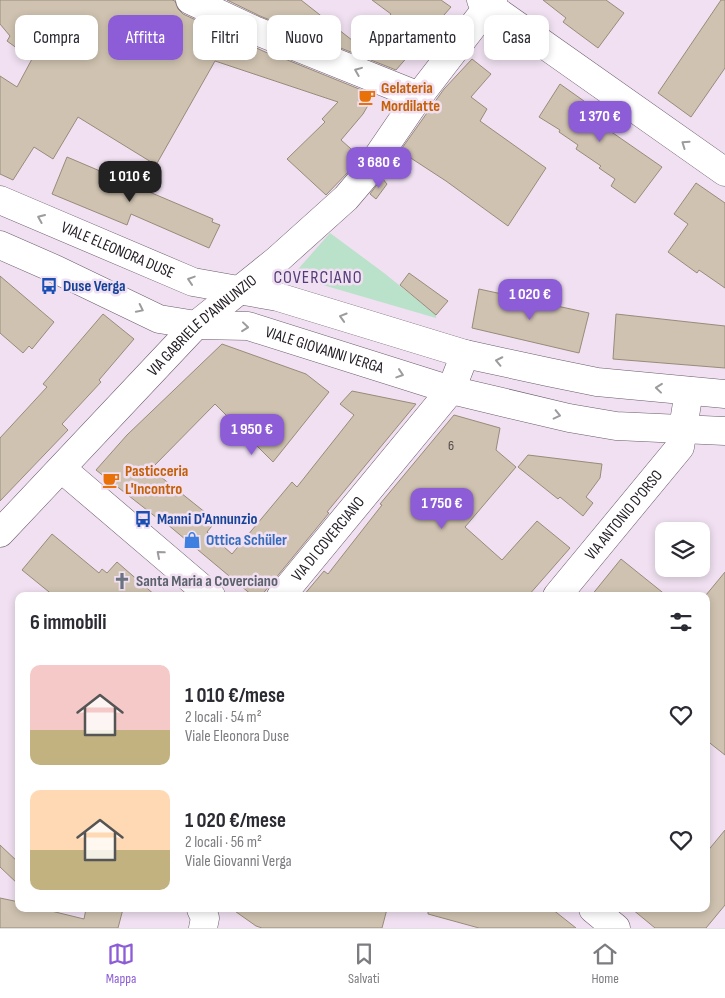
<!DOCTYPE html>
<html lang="it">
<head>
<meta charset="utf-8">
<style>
	:root { --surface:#fff; --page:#f2f2f3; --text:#2b2b33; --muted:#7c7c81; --line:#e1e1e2; --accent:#8d5dd7 }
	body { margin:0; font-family:"Sofia Sans Condensed",sans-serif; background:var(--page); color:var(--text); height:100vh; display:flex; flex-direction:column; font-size:19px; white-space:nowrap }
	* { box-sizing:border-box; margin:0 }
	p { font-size:16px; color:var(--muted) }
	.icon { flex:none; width:28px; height:28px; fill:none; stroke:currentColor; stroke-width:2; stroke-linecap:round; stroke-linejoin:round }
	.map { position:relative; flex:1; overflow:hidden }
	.details { position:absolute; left:15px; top:592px; width:695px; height:320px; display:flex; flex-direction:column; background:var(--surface); border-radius:10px; box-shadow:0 2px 8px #0003 }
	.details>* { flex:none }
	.top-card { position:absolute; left:15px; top:15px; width:695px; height:45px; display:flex; gap:10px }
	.buttons { position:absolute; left:655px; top:522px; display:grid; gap:10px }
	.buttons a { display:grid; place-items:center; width:55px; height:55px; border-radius:10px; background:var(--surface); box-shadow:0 2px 8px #0003; font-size:25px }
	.price { position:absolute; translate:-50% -42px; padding:0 11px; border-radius:10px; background:var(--accent); color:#fff; font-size:16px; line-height:32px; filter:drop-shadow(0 1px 2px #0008) }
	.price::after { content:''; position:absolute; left:50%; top:30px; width:15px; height:11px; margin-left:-8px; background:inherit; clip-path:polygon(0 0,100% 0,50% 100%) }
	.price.current { background:#222; color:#fff }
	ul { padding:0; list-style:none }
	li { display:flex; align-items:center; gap:15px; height:125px; padding:0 15px }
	li span { display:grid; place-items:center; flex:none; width:140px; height:100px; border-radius:10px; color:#555 }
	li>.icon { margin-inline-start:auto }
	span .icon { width:60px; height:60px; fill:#fffc; stroke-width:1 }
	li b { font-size:21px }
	h2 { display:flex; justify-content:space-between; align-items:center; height:60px; padding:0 15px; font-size:21px }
	.pill { padding:0 18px; border-radius:10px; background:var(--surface); box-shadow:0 2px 8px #0003; font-size:18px; line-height:45px }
	.pill.current { background:var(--accent); color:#fff }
	.dock { display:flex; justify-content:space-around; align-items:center; height:70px; border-top:1px solid var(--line); background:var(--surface); font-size:14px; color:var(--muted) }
	.dock a { display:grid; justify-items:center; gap:2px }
	.dock .current { color:var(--accent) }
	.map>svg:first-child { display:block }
	.green { fill:#bae1c9 }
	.building { fill:#cfc2b0; stroke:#988b7a }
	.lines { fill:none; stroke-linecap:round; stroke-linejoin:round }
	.minor-casing { stroke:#695b6a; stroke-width:29 }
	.major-casing { stroke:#695b6a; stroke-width:29 }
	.minor { stroke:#fff; stroke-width:28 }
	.major { stroke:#fff; stroke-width:28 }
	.oneway { stroke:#9d9b9e }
	.labels { text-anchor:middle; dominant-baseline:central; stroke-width:5; stroke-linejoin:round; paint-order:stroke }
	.number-label { font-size:14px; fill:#504849 }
	.food-label { font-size:16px; font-weight:bold; fill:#c56008; stroke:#f0e0f1; text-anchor:start }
	.street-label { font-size:16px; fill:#262027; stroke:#f0e0f1 }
	.transit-label { font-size:16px; font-weight:bold; fill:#164399; stroke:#f0e0f1; text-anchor:start }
	.shop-label { font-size:16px; font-weight:bold; fill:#366cbe; stroke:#f0e0f1; text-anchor:start }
	.worship-label { font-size:16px; font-weight:bold; fill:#5b616d; stroke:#f0e0f1; text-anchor:start }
	.neighbourhood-label { font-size:18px; letter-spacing:1px; fill:#533d79; stroke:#f0e0f1 }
</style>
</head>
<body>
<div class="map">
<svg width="725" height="928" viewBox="0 0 725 928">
	<rect width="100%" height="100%" fill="#f0e0f1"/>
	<path class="green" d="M330 233 384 273 436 315V318L292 276Z"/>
	<path class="building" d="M0 0H172L175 1 178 9 183 14 276 57 275 55 374 95 363 114 341 140 359 156 351 169 326 195 287 159 325 122 322 119 338 102 215 61 156 165 78 117 53 159 34 147 13 180 0 174V76L17 87 32 59 7 41 10 36 0 24Z
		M227 0H301L362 48 391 14 372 0H441L451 7 396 70 260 16Z
		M543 0H606L624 13 598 48 563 22 566 18Z
		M721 0H725V68L691 117 658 93Z
		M472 59 491 74 471 97 487 109 480 121 546 168 508 226 446 181 400 151 444 89Z
		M560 84 605 116 600 124 662 167 635 203 611 186 615 179 599 168 601 166 576 149 578 145 559 132 560 130 539 117Z
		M67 157 213 219 212 222 220 225 209 248 131 214 127 225 52 194Z
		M382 178 387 184 376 199 370 194Z
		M696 183 725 203V288L699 270 697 273 668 252 688 224 674 214Z
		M409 273 448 301 436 315 400 285Z
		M0 276 54 322 32 349 29 346 23 353 0 333Z
		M479 289 589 313 579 353 472 328Z
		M103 314 134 339 99 380 101 382 62 424 68 430 0 501V438L47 387 43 384Z
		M616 314 725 326V368L613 359Z
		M222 344 306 374 329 392 273 462 215 404 151 469 216 521 207 532 232 554 292 482 297 487 354 415 340 404 352 391 416 404 327 512 329 513 261 596H253L167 524 166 525 96 470 127 435Z
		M454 415 500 428 496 450 516 467 465 527 502 560 537 521 570 548 528 596H303L324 571 328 574 382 505 380 504Z
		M528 455 602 464 600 478 586 497 593 503 583 516 560 497 558 499 518 467Z
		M52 534 99 573 102 569 107 573 117 562 156 596H54L22 570Z
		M621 559 667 596H591Z
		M725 572V755L706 740V595Z
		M725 830V905L706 928H655L632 909H706V853Z
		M0 845 19 863V885L0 867Z
		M0 898 19 902V909H43L84 919 86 909H123L118 928H0Z
		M232 909H387L382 928H262L256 926Z
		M428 909H552L576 928H479L428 914Z"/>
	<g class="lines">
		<g class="minor-casing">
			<g id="minor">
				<path d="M190 0 254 30 419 96"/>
				<path d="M481 0 725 172"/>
				<path d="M62 469 211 596"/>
				<path id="s1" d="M0 533 196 325 277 260 346 198 363 178 419 96 493 0"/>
				<path id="s2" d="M281 596 451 390 465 354"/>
				<path id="s3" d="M557 596 680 447 689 391"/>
				<path d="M201 909 205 918 203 928"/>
				<path d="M593 909 616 928"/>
			</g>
		</g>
		<g class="major-casing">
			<g id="major">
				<path id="s4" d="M0 200 193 282 278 297 465 354 548 372 597 382 725 394"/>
				<path id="s5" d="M0 245 57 270 159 319 196 325 248 326 451 390 569 418 616 426 725 431"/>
			</g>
		</g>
		<use href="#minor" class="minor"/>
		<use href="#major" class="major"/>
	</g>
	<defs><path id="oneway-chevron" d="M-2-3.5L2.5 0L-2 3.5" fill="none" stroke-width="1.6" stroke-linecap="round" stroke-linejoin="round" transform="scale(1.25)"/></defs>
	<g class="oneway">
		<use href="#oneway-chevron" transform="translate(358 71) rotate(-158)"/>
		<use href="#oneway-chevron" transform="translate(685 144) rotate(-145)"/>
		<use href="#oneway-chevron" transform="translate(41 218) rotate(-157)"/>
		<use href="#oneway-chevron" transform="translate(191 280) rotate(-162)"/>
		<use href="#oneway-chevron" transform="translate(140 309) rotate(26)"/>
		<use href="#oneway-chevron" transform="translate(343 317) rotate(-163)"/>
		<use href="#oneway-chevron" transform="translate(245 327) rotate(6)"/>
		<use href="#oneway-chevron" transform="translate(499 361) rotate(-168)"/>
		<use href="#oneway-chevron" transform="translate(400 374) rotate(18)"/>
		<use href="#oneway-chevron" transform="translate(659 388) rotate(-174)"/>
		<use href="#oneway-chevron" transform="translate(557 415) rotate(13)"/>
		<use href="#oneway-chevron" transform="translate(160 554) rotate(-139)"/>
	</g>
	<defs>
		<g id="cafe-bare" transform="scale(1.35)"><path d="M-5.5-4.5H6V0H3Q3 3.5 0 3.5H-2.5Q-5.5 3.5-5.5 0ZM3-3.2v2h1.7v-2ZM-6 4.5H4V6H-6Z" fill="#e8710a" stroke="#f0e0f1" stroke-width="2.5" paint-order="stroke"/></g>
		<g id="bus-bare" transform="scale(1.35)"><path d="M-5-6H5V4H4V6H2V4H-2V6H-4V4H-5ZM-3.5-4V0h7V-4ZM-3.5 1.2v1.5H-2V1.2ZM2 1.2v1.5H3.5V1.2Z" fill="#1a4fb4" stroke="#f0e0f1" stroke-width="2.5" paint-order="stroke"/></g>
		<g id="shop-bare" transform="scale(1.35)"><path d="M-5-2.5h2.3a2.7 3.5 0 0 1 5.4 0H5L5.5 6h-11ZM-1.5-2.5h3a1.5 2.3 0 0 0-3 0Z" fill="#3f7fe0" stroke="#f0e0f1" stroke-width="2.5" paint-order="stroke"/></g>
		<g id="church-bare" transform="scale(1.35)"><path d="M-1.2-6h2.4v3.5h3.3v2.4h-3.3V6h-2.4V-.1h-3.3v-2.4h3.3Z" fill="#6b7280" stroke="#f0e0f1" stroke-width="2.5" paint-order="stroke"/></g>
	</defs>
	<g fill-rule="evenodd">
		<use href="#cafe-bare" x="367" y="97"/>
		<use href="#bus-bare" x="49" y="286"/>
		<use href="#cafe-bare" x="111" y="480"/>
		<use href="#bus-bare" x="143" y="519"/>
		<use href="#shop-bare" x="192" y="540"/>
		<use href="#church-bare" x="122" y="581"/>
	</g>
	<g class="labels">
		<g class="number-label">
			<text x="451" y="445">6</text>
		</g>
		<g class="food-label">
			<text x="381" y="88">Gelateria<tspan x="381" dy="18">Mordilatte</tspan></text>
			<text x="125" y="471">Pasticceria<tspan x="125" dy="18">L'Incontro</tspan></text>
		</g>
		<g class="street-label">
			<text stroke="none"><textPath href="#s4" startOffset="128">VIALE ELEONORA DUSE</textPath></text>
			<text stroke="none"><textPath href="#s1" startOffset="290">VIA GABRIELE D'ANNUNZIO</textPath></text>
			<text stroke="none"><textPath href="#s5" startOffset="345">VIALE GIOVANNI VERGA</textPath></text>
			<text stroke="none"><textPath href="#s3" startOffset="105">VIA ANTONIO D'ORSO</textPath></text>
			<text stroke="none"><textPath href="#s2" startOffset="74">VIA DI COVERCIANO</textPath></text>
		</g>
		<g class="transit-label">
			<text x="63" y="286">Duse Verga</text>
			<text x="157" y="519">Manni D'Annunzio</text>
		</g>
		<g class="shop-label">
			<text x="206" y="540">Ottica Schüler</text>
		</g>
		<g class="worship-label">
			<text x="136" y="581">Santa Maria a Coverciano</text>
		</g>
		<g class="neighbourhood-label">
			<text x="318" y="277">COVERCIANO</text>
		</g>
	</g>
</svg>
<div class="buttons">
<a><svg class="icon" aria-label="layers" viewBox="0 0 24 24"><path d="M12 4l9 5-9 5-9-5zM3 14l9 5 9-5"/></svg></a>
</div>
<b class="price" style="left:600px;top:143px">1 370 €</b>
<b class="price" style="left:379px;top:189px">3 680 €</b>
<b class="price current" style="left:130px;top:203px">1 010 €</b>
<b class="price" style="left:530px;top:321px">1 020 €</b>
<b class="price" style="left:252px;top:456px">1 950 €</b>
<b class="price" style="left:442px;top:530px">1 750 €</b>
<div class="top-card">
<a class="pill">Compra</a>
<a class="pill current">Affitta</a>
<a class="pill">Filtri</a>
<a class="pill">Nuovo</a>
<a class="pill">Appartamento</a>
<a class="pill">Casa</a>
</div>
<section class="details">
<h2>6 immobili<svg class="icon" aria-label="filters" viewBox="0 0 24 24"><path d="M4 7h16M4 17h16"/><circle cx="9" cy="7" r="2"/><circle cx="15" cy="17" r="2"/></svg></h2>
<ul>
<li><span style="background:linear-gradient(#f6c9c9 65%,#c2b280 0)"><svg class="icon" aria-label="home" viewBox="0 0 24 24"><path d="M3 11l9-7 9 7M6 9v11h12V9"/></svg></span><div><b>1 010 €/mese</b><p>2 locali · 54 m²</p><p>Viale Eleonora Duse</p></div><svg class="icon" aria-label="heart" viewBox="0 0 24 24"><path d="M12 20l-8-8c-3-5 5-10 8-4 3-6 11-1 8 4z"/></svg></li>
<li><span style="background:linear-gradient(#ffd9b3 60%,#c2b280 0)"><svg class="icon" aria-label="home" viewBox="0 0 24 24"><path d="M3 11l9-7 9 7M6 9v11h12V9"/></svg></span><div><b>1 020 €/mese</b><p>2 locali · 56 m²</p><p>Viale Giovanni Verga</p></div><svg class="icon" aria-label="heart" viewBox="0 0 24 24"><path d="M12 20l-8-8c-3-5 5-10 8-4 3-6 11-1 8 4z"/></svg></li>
</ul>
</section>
</div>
<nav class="dock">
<a class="current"><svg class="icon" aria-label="map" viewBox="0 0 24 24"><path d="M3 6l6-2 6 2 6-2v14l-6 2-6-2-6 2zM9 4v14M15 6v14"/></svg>Mappa</a>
<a><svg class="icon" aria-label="saved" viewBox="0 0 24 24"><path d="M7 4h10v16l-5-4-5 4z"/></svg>Salvati</a>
<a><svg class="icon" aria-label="home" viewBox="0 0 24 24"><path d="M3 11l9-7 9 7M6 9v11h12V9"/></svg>Home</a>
</nav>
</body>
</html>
